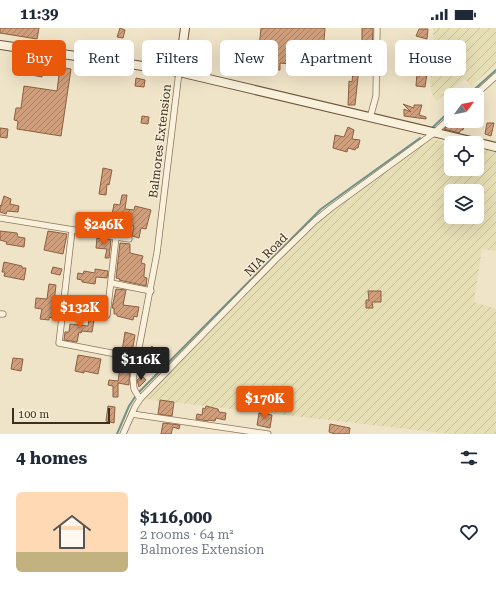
<!DOCTYPE html>
<html lang="en">
<head>
<meta charset="utf-8">
<style>
	:root { --surface:#fff; --page:#f2f2f3; --text:#1f2937; --muted:#747a83; --accent:#ea580c }
	body { margin:0; font-family:"Roboto Serif",serif; background:var(--page); color:var(--text); height:100vh; display:flex; flex-direction:column; font-size:15px; white-space:nowrap }
	* { box-sizing:border-box; margin:0 }
	p { font-size:13px; color:var(--muted) }
	.icon { flex:none; width:22px; height:22px; fill:none; stroke:currentColor; stroke-width:2; stroke-linecap:round; stroke-linejoin:round }
	.map { position:relative; height:406px; overflow:hidden }
	.drawer { display:flex; flex-direction:column; background:var(--surface); flex:1 }
	.drawer>* { flex:none }
	.top-card { position:absolute; left:12px; top:12px; width:472px; height:36px; display:flex; gap:8px }
	.needle { width:26px; rotate:58deg }
	.fabs { position:absolute; left:444px; top:60px; display:grid; gap:8px }
	.fabs a { display:grid; place-items:center; width:40px; height:40px; border-radius:6px; background:var(--surface); box-shadow:0 4px 16px #0002; font-size:20px }
	.scale { position:absolute; left:12px; bottom:10px; width:98px; box-sizing:border-box; padding-left:4px; border:2px solid #3d2e20; border-top:0; font-size:11px; line-height:14px; white-space:nowrap; color:#3d2e20; -webkit-text-stroke:3px #f7eed8; paint-order:stroke }
	.price { position:absolute; translate:-50% -34px; padding:0 9px; border-radius:4px; background:var(--accent); color:#fff; font-size:13px; line-height:26px; filter:drop-shadow(0 1px 2px #0008) }
	.price::after { content:''; position:absolute; left:50%; top:24px; width:12px; height:9px; margin-left:-6px; background:inherit; clip-path:polygon(0 0,100% 0,50% 100%) }
	.price.on { background:#222; color:#fff }
	ul { padding:0; list-style:none }
	li { display:flex; align-items:center; gap:12px; height:100px; padding:0 16px }
	li span { display:grid; place-items:center; flex:none; width:112px; height:80px; border-radius:6px; color:#555 }
	li>.icon { margin-inline-start:auto }
	span .icon { width:48px; height:48px; fill:#fffc; stroke-width:1 }
	li b { font-size:17px }
	h2 { display:flex; justify-content:space-between; align-items:center; height:48px; padding:0 16px; font-size:17px }
	.tag { padding:0 14px; border-radius:6px; background:var(--surface); box-shadow:0 4px 16px #0002; font-size:14px; line-height:36px }
	.tag.on { background:var(--accent); color:#fff }
	.status { display:flex; justify-content:space-between; align-items:center; height:28px; padding:0 20px; background:var(--surface); direction:ltr }
	.status svg { height:11px; fill:currentColor }
	.map>svg:first-child { display:block }
	.farmland { fill:url(#farmland-furrows); fill-rule:evenodd }
	.lines { fill:none; stroke-linecap:round; stroke-linejoin:round }
	.stream { stroke:#6f938a; stroke-width:2 }
	.building { fill:url(#building-hatch); stroke:#8d5f41 }
	.street-casing { stroke:#8d765c; stroke-width:7 }
	.secondary-casing { stroke:#6f573f; stroke-width:10 }
	.street { stroke:#faf1dc; stroke-width:5.5 }
	.secondary { stroke:#faf1dc; stroke-width:8 }
	.labels { text-anchor:middle; dominant-baseline:central; stroke-width:3; stroke-linejoin:round; paint-order:stroke }
	.street-label { font-size:12px; fill:#3d2e20; stroke:#f7eed8 }
</style>
</head>
<body>
<div class="status"><b>11:39</b><svg viewBox="0 0 49 12"><path d="M0 12V9h3v3zM5 12V6h3v6zM10 12V3h3v9zM15 12V0h3v12zM26 1h20v11H26zM47 4h2v5h-2z"/></svg></div>
<div class="map">
<svg width="496" height="406" viewBox="0 0 496 406">
	<defs>
		<pattern id="farmland-furrows" width="10" height="10" patternUnits="userSpaceOnUse"><rect width="10" height="10" fill="#e6deb5"/><path d="M-1 1l2-2M0 10L10 0M9 11l2-2" fill="none" stroke="#c6bf9b"/></pattern>
		<pattern id="building-hatch" width="6" height="6" patternUnits="userSpaceOnUse"><rect width="6" height="6" fill="#cf9f7d"/><path d="M-1 1l2-2M0 6l6-6M5 7l2-2" fill="none" stroke="#a98266"/></pattern>
	</defs>
	<rect width="100%" height="100%" fill="#f0e4c8"/>
	<path class="farmland" d="M433 0H496V36L471 58 465 51 436 73 431 63 430 52 435 37Z
		M431 111 453 115H451V141H477V120L496 123V223L482 221 474 274 496 281V406H451L144 371 273 239 329 184ZM451 163H477V189H451Z"/>
	<g class="lines">
		<path class="stream" d="M468 67 496 42
			M432 100 451 82
			M139 364 321 181 420 110
			M117 406 129 378 135 369"/>
	</g>
	<path class="building" d="M0 0H39L37 11 0 5Z
		M120 0 125 2 123 10 117 9Z
		M261 0H325L322 39 280 35V42L257 39Z
		M362 0H373L372 24 362 23Z
		M419 1H428L427 11 416 8Z
		M161 13 173 15 171 24 160 23Z
		M238 29 246 31 244 43 236 41Z
		M360 31V33L364 36 363 40H359L355 77H348L349 53 352 54 354 32Z
		M27 35 43 37 42 49 26 46Z
		M398 37 412 39 402 45Z
		M60 39 71 41 61 108 17 101 18 93 14 92 16 80H21L24 58 57 63Z
		M417 45 427 46 425 59 416 58Z
		M136 50 145 52 144 59 135 58Z
		M403 76 414 80V77H422L419 87 426 89V91L404 88V81L411 84Z
		M142 88 149 89 148 96 141 95Z
		M454 93H465L463 102H461L459 105 444 101 449 96 453 97Z
		M487 95H494L491 108 485 106Z
		M348 99 354 102 352 111 360 112 358 120H356L355 122 348 120 347 124 333 120 335 107 344 109Z
		M0 100 8 101 7 110 0 109Z
		M103 140 112 142 109 157 107 156 106 167 99 166Z
		M122 167H127L125 181 134 182 135 178 151 182 146 201 141 200 139 210 132 208 134 198 120 195 119 204 109 203 114 176 120 177Z
		M4 168 11 171 10 176 19 178 18 184 7 183 6 186 0 184V177L1 178Z
		M0 203 17 205 18 209 25 210 24 219 6 216 7 214 0 212Z
		M48 203 67 206 63 226 44 222Z
		M97 210 111 212 109 230H105L107 221 96 220Z
		M120 215 130 216V225L143 228 141 235 145 236 144 247V249L147 250 146 258 119 252 120 251 116 250Z
		M4 234 22 238V240H26L24 252 4 248 5 244H2Z
		M53 239 62 241 60 247 51 245Z
		M95 241 108 243 107 250 96 249 95 256 82 254V252L77 251 78 245 83 246 84 243 95 245Z
		M49 256 56 257 53 283 57 284 56 291 49 289V292L40 291 42 281 35 280 36 270 47 271Z
		M116 261 126 262 123 277 139 279 137 289 134 288 133 292 117 288V286H114V280H112Z
		M368 263H381V274H372L373 280H366V272H369Z
		M94 273 103 275 102 282 93 280Z
		M90 285 97 286 96 292H94L92 304 82 303 81 305 79 304 77 314 64 312 65 304H69L70 296 88 298Z
		M125 304 135 307 132 325 122 323Z
		M152 318 160 328 148 339 141 331 142 328Z
		M78 327 101 331 98 346 84 343V345L75 343Z
		M13 330 23 331 21 343 11 341Z
		M126 332 130 333 129 357 118 355V369H113V358L108 357 109 352 118 353 120 339 124 340Z
		M142 348 146 352 139 359 137 352Z
		M160 372 174 374 172 388 158 386Z
		M108 378 115 379 114 395 106 393Z
		M206 378 218 381 219 384 226 385 225 392 216 390 215 393 208 392V393L196 391 197 386 202 387 203 380 205 381Z
		M259 385 272 387 270 400 257 397Z
		M163 395 180 397 179 401 173 399 171 406H161Z
		M330 396 350 400 349 406H335L329 404Z"/>
	<g class="lines">
		<g class="street-casing">
			<path id="street" d="M475 67 496 48
				M370 90 376 68 377 0
				M0 190 129 211
				M72 202 59 315 137 330
				M111 255 151 263
				M0 286H3
				M107 287 116 209
				M140 371 134 361 133 351 157 225 179 44
				M132 386 268 406
				M123 406 135 379 140 371 275 232 315 193 331 180 434 105 451 89"/>
		</g>
		<g class="secondary-casing">
			<path id="secondary" d="M0 17 124 35 179 44 496 119
				M179 44 185 0"/>
		</g>
		<use href="#street" class="street"/>
		<use href="#secondary" class="secondary"/>
	</g>
	<g class="labels">
		<g class="street-label">
			<text transform="translate(160 113) rotate(-83)">Balmores Extension</text>
			<text transform="translate(266 227) rotate(-45)">NIA Road</text>
		</g>
	</g>
</svg>
<div class="fabs">
<a><svg class="needle" viewBox="-14 -14 28 28"><path d="M0-13l5 13h-10z" fill="#e53935"/><path d="M0 13l5-13h-10z" fill="#747a83"/></svg></a>
<a><svg class="icon" aria-label="locate" viewBox="0 0 24 24"><circle cx="12" cy="12" r="6"/><path d="M12 2v4M12 18v4M2 12h4M18 12h4"/></svg></a>
<a><svg class="icon" aria-label="layers" viewBox="0 0 24 24"><path d="M12 4l9 5-9 5-9-5zM3 14l9 5 9-5"/></svg></a>
</div>
<div class="scale">100 m</div>
<b class="price" style="left:104px;top:218px">$246K</b>
<b class="price" style="left:80px;top:301px">$132K</b>
<b class="price on" style="left:141px;top:353px">$116K</b>
<b class="price" style="left:265px;top:392px">$170K</b>
<div class="top-card">
<a class="tag on">Buy</a>
<a class="tag">Rent</a>
<a class="tag">Filters</a>
<a class="tag">New</a>
<a class="tag">Apartment</a>
<a class="tag">House</a>
</div>
</div>
<section class="drawer">
<h2>4 homes<svg class="icon" aria-label="filters" viewBox="0 0 24 24"><path d="M4 7h16M4 17h16"/><circle cx="9" cy="7" r="2"/><circle cx="15" cy="17" r="2"/></svg></h2>
<ul>
<li><span style="background:linear-gradient(#ffd9b3 75%,#c2b280 0)"><svg class="icon" aria-label="home" viewBox="0 0 24 24"><path d="M3 11l9-7 9 7M6 9v11h12V9"/></svg></span><div><b>$116,000</b><p>2 rooms · 64 m²</p><p>Balmores Extension</p></div><svg class="icon" aria-label="heart" viewBox="0 0 24 24"><path d="M12 20l-8-8c-3-5 5-10 8-4 3-6 11-1 8 4z"/></svg></li>
</ul>
</section>
</body>
</html>
